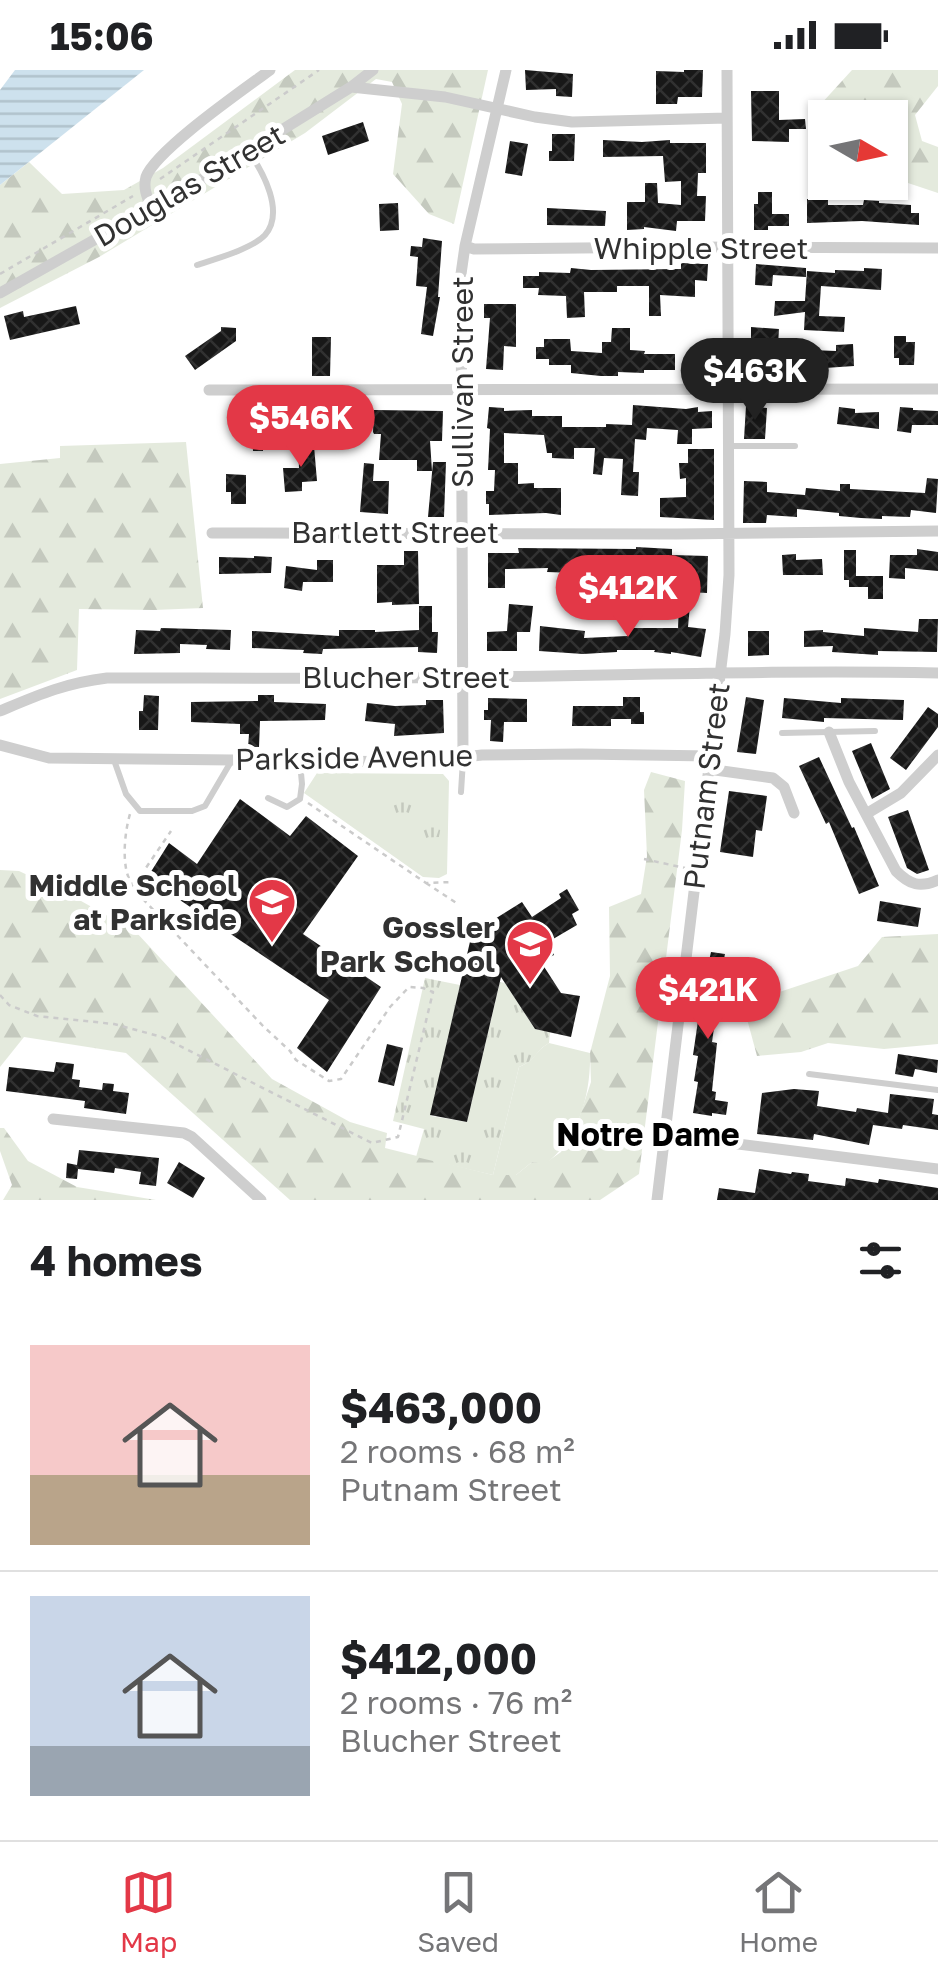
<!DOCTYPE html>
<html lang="en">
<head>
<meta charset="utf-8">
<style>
	:root { --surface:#fff; --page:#f6f6f6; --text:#202124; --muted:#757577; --line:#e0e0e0; --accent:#e33847 }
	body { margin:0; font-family:"Golos Text",sans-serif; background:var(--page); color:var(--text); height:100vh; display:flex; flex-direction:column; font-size:38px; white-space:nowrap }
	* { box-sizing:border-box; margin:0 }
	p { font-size:32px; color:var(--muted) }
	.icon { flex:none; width:55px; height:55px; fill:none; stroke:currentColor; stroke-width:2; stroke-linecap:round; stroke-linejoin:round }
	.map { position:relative; height:1130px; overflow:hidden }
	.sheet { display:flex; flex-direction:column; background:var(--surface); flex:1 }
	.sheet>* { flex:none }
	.needle { width:65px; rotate:99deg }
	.controls { position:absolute; left:808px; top:30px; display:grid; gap:20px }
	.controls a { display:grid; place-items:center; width:100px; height:100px; border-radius:0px; background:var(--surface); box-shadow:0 2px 8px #0004; font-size:50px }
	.price { position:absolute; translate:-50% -85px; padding:0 22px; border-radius:35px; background:var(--accent); color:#fff; font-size:32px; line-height:65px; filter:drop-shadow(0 2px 5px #0008) }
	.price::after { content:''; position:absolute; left:50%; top:60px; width:30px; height:22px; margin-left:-15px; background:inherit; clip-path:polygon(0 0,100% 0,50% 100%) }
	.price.selected { background:#222; color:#fff }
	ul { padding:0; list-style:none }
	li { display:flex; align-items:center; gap:30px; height:250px; padding:0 30px }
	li+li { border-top:2px solid var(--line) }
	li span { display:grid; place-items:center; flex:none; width:280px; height:200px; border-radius:0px; color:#555 }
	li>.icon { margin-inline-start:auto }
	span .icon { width:120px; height:120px; fill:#fffc; stroke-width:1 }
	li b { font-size:42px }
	h2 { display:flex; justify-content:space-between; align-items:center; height:120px; padding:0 30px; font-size:42px }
	.status { display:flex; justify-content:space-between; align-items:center; height:70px; padding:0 50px; background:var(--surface); direction:ltr }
	.status svg { height:28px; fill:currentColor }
	.tab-bar { display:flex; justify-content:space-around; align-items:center; height:140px; border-top:2px solid var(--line); background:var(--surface); font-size:28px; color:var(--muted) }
	.tab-bar a { display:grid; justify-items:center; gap:5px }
	.tab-bar .selected { color:var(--accent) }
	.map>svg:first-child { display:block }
	.grass { fill:#e4eadd }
	.forest { fill:url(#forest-firs) }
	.park { fill:url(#park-tufts) }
	.water { fill:url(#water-rules) }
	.building { fill:url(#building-cross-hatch) }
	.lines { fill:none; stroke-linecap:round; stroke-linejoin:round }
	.path { stroke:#cbcbcb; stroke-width:2.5; stroke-dasharray:5 5; stroke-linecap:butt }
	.lane { stroke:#cecece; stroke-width:6 }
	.street { stroke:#cecece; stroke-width:11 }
	.labels { text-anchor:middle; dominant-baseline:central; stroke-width:10; stroke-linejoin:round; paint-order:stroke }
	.street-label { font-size:30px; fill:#313131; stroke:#fff }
	.poi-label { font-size:30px; font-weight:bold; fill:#313131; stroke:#fff; text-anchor:end }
	.neighbourhood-label { font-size:32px; font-weight:bold; fill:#000; stroke:#fff }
</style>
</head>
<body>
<div class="status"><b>15:06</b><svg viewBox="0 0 49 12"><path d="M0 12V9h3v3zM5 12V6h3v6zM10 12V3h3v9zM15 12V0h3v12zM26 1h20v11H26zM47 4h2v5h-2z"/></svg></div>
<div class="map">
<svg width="938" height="1130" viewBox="0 0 938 1130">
	<defs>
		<pattern id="forest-firs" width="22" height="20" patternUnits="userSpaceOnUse" patternTransform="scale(2.5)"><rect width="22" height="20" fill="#e4eadd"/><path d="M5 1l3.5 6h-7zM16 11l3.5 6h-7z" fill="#c4c9be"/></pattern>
		<pattern id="park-tufts" width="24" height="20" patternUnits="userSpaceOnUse" patternTransform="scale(2.5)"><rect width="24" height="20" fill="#e4eadd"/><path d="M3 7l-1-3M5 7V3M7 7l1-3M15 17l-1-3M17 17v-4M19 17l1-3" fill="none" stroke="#c4c9be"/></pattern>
		<pattern id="water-rules" width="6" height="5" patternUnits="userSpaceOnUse" patternTransform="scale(2.5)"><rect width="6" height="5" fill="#cde1ed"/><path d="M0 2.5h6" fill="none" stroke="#b0c2cc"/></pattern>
		<pattern id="building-cross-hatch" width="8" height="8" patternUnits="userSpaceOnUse" patternTransform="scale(2.5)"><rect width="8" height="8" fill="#181818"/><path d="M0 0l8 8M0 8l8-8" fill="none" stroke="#313131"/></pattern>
	</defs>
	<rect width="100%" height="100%" fill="#fff"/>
	<path class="grass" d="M317 703 443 704 449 711 447 804 439 808 423 807 304 723Z
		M549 973 590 983C591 1024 579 1069 544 1095L532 1092 516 1105H493L519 997C536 990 534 982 549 973Z"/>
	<path class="forest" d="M295 0H488L454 154 429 144 393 104 402 34 392 12 376 9 305 63 99 187 0 238V115L29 92 62 124 124 120 163 98Z
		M852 0H938V16L915 45 922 71 938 77V123L908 113 890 85V48L832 47 820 35Z
		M186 372 203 538 154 540 79 539 77 600 0 629V394L60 388V376Z
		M651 702 685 711 682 760 639 1104 600 1130H290L126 983 24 967 0 997V800L19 801 74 827 136 862 272 1009 350 1052 387 1063 385 1078 493 1105H516L532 1092 544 1094 561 1082 578 1051 591 1012 590 983 610 906 609 837 641 824 647 786 644 720Z
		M938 864V974L884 979 828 973 801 982 757 986 743 934 858 896 882 867Z
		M0 1058H4L28 1091 77 1117 156 1130H3L12 1115 0 1081Z"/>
	<path class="park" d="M403 719 418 723 417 737 442 749 439 767 428 768 424 774 385 766 390 737 397 734Z
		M425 908 460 915 431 1046 467 1052 500 912 505 913 535 959 550 962 549 973C534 982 538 989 519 997L493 1105 416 1087 424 1059 393 1051Z"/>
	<path class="water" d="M15 0H144L0 115V20Z"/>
	<path class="building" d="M525 0 573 4 572 27 556 26V19L526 20Z
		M684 0H703L702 27H678L677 34H656V1L684 2Z
		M751 21H779V50L805 49 806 59H789V72L752 71Z
		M363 52 369 71 328 85 322 66Z
		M552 64H575L574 91H549V81H552Z
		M603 70 642 72 670 70V73H706V103H698L697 126H706L705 151H677L676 161 644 157V159L627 160V132H645V113H657L658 133 681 135V111L665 112 663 86 603 87Z
		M510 71 528 74 522 106 505 103Z
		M758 122H772V144H789V156H768V160H754V134H758Z
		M807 129 828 130V135H863L864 130 879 131V133L911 135V143H919V155L862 151 807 153Z
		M398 133 399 160 380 161 379 134Z
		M547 138 606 141 605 156 547 155Z
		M423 168 442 171 438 227H440L433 266 421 264 427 217 416 216 418 187 410 186 411 176 422 177Z
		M681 193 708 194 707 211 695 210V227L660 225 661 246H649V216H617V222H584L585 247 567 248 566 226 538 225 539 218H523V206H539V202L570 203 571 198 591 200 681 199Z
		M756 194 806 198V207L773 205 772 216 755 215Z
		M864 198 882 199 881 220 821 216 819 246 845 247 844 262 804 260 805 242 774 246 775 231H805L807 201 835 203V200L864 201Z
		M484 234H516V277L504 276 503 300 486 299 490 248H484Z
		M76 236 80 254 10 270 4 246 23 241 24 247Z
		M221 257 236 258V271L195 300 185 286 221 261Z
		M751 257 779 259 778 275H775L774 300 751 299Z
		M612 258H630V280L645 281 644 284H675V300H644V303L618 302V306H601L571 303V295H549V289H536V277H544V269H570L571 281 602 283V272H611Z
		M894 266H906V272H915L914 295H899V288H894Z
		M312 267H331L330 306H312Z
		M853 274 854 296 825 298V300L808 299 810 280 836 281V275Z
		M633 335 686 339 698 337V342L712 341V358L692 359V374H677L678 360 647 358 646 370 635 369 633 402H639L638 426 621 425 623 389 604 388 602 405 593 404 595 378H574V389L552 388V383H547L544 365 504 363V393H518V414L534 413V418H561V445L546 443 489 445V434H486V421H494L495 400H488L490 359 487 358 489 337 504 338V341L532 340V346H562V357H606V354L632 355Z
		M746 336 767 338 765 369H744Z
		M839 337 855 339V343L879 342V359L837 354Z
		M900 337 913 338V340L938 341V355H912L911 363 897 361Z
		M316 339H346L345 357 332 356V359L311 358 312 346H315Z
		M374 340 443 341 442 371H430L432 401H417V390H379L381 364H374L373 362Z
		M260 342H275L276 360 262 361 263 381H253L252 352H260Z
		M298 376H314L317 411 302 412V421L285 422 283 398H299Z
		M688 379H714V450L660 447V428L686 427V408L680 409 679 393H688Z
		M433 392H446L444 447H428Z
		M364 393 374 394 373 411H389L388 444 360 442Z
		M226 404 246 405V434H231V422H226Z
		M927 408 938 409 936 443 911 440 910 447 882 446V449L861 448 839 446V443L797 439V447L767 445 766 453H743L744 411 767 412V422L805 425 806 418 840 421V414H850V419L925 423Z
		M636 477 672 479V485L708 486 707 523 689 522V501H660V508L648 507V511L606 510 604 534 593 533 594 512H575V503L547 502 548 498 505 499V518H488V483H519L518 478 636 479Z
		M917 479 938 482V501L905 498V509L889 508 890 485H917Z
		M844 480H856V506H883V529H868V517H849V510H844Z
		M404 481H418L419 534 392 535V532L377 533V495H404Z
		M796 484V490L822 489 823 505H783L782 485Z
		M254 486 272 487 271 503 219 504V487L254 488Z
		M317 490H333V512H303L302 521 284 518 286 496 317 500Z
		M509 534 533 536 530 562H517V581H487V562L507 561Z
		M679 534 690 535 688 557 706 559 701 587 671 582V584L654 582 655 580H617V582L583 584 539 581 540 556 585 561 584 568 627 566V558H678Z
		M419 536H432V562H438L437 583 418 582V577L323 579 322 584 303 583 304 580 252 578V561L339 566V560H375V562L419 560Z
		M919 549H938L937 582 878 581V585L832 582 833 576 804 577V561L823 560V562L864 566V558L918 562Z
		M161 558 231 560 230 580 206 579 207 575 180 574V583L134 584 136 560 160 561Z
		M748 561H769V585L748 586Z
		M144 625 159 626 158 660H139V641H143Z
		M258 625H274V632L326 634 325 650 260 651 259 677H248L249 664H240V654L191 652V632L258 631Z
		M623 627H640V642H644V654H631V649H611V656H572L573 636H623Z
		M746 627 764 630 756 684 737 682Z
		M488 628 527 629V652H504L503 672 490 671 491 650H484V640H488Z
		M784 628 841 633V628L904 630 903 650 824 648V652L782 648Z
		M426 630H443L444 663 394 666 395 654 365 651 367 633 395 636 426 635Z
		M928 637 938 644V657L906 700 890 688Z
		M871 673 890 719 872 729 852 681Z
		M819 687 852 758 854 757 879 816 859 824 829 752 826 754 799 696Z
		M729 721 767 726 762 761 756 760 753 787 720 782Z
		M240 729 290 766 306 746 358 786 303 864 381 917 327 1002 297 978 329 930 147 808 169 773 197 794Z
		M908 740 929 800 917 804 907 798 888 747Z
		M567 819 579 840 572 844 577 855 548 872 554 885 541 892 561 923 580 926 571 967 535 959 501 907 467 1052 430 1045 472 863 487 867 490 852 522 832 532 847 561 828 559 824Z
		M880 831 921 838 918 857 877 851Z
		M711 882 725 884 711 958H714L712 972 717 973 712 1021 716 1022 715 1030 728 1032 726 1045 712 1043V1046L693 1043 698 1012 694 1011 698 986 693 985 699 944H697Z
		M387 974 403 978 394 1016 378 1012Z
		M898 984 938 990 937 1003 915 999 913 1007 895 1004Z
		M56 992 74 994 72 1009 80 1010 79 1017 102 1020 103 1013 114 1014 113 1021 129 1023 126 1044 84 1038 85 1031 6 1021 9 997 54 1002Z
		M794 1019 819 1021 817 1036 856 1042 857 1038 888 1043 890 1024 934 1029 932 1044 938 1045V1060L903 1055 902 1059 873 1055 869 1075 814 1064 813 1070 757 1064 762 1023Z
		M79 1080 159 1088 156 1116 139 1114 141 1102 115 1098 114 1103 78 1099 77 1109 66 1108 67 1093 77 1095Z
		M179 1092 205 1108 193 1128 167 1113Z
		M759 1099 791 1104 792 1102 809 1104 808 1111 845 1116 846 1108 878 1113 879 1109 938 1118V1130H717L719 1118 755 1123Z"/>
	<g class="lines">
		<path class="path" d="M160 109 319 0
			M0 204 133 126
			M308 733 426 813 452 812
			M644 789 685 798
			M426 813 458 834
			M135 814 171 761
			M0 925 9 935 37 946 114 954 162 967 372 1073 398 1067 433 922 423 918 409 917 390 937 341 1009 329 1011 296 990 290 981 263 956 143 829C138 822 131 814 128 806 122 789 125 761 130 744"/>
		<path class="lane" d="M197 195C215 189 252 179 265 165 285 142 263 102 249 82
			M729 376H795
			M782 663 875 661
			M114 690 126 724 140 741H192L205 736 232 690
			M461 722 463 690
			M268 728 287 737 300 729 302 714 300 692
			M809 1004 938 1020"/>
		<path class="street" d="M351 17 445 27 535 47 572 52 727 48
			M151 137C147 127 143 118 146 107 156 80 243 20 270 0
			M465 176 474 179 678 177 938 178
			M0 223 206 107 351 17 373 0
			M209 320 938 319
			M212 463 677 464 938 461
			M0 641C38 625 65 613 107 608 231 608 356 609 481 607 633 605 785 600 938 603
			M829 662 849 712 896 801C910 815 920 818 938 810
			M0 675 49 688 420 692 482 685 581 684 710 686
			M463 689 461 204 465 176 506 0
			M708 699 773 708 784 717 794 743
			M866 744 901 723 938 685
			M53 1049 184 1063 192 1067 261 1130
			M665 1065 938 1099
			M657 1130 725 564 729 505 727 0"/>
	</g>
	<defs>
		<g id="school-pin" transform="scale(2.5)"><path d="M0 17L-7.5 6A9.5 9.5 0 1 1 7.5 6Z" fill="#e33847" stroke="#fff"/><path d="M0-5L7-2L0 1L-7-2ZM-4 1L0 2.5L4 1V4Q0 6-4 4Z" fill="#fff"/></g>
	</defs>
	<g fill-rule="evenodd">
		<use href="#school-pin" x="272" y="832"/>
		<use href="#school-pin" x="530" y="874"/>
	</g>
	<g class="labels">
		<g class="street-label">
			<text transform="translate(189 115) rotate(-30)">Douglas Street</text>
			<text x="701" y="178">Whipple Street</text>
			<text transform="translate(462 312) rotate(-90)">Sullivan Street</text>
			<text x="395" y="462">Bartlett Street</text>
			<text x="406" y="607">Blucher Street</text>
			<text transform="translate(354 687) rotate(-1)">Parkside Avenue</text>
			<text transform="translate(706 716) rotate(-83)">Putnam Street</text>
		</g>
		<g class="poi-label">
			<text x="237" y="815">Middle School<tspan x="237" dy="34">at Parkside</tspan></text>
			<text x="495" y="857">Gossler<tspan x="495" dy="34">Park School</tspan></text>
		</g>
		<g class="neighbourhood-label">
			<text x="648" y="1064">Notre Dame</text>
		</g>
	</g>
</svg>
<div class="controls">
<a><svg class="needle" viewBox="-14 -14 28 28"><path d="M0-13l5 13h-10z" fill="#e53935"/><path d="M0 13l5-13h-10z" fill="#757577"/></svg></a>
</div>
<b class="price selected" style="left:755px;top:353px">$463K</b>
<b class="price" style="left:301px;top:400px">$546K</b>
<b class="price" style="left:628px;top:570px">$412K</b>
<b class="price" style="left:708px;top:972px">$421K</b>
</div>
<section class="sheet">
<h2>4 homes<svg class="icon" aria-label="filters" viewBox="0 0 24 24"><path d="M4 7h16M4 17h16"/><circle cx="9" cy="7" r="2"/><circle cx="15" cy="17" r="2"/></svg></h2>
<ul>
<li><span style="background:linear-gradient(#f6c9c9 65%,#b9a48a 0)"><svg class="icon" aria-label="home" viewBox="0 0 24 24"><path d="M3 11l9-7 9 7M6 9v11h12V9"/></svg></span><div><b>$463,000</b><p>2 rooms · 68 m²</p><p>Putnam Street</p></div></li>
<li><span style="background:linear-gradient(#c9d6e8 75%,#9aa5b1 0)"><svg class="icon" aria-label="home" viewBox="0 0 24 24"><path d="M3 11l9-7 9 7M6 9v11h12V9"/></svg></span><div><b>$412,000</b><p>2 rooms · 76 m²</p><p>Blucher Street</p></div></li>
</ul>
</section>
<nav class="tab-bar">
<a class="selected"><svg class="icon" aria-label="map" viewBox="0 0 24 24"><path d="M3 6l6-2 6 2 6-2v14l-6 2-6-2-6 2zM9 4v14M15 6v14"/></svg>Map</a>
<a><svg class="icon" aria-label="saved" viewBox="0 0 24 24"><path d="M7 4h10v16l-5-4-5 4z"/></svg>Saved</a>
<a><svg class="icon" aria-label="home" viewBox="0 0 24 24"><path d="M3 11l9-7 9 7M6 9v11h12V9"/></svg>Home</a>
</nav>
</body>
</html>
